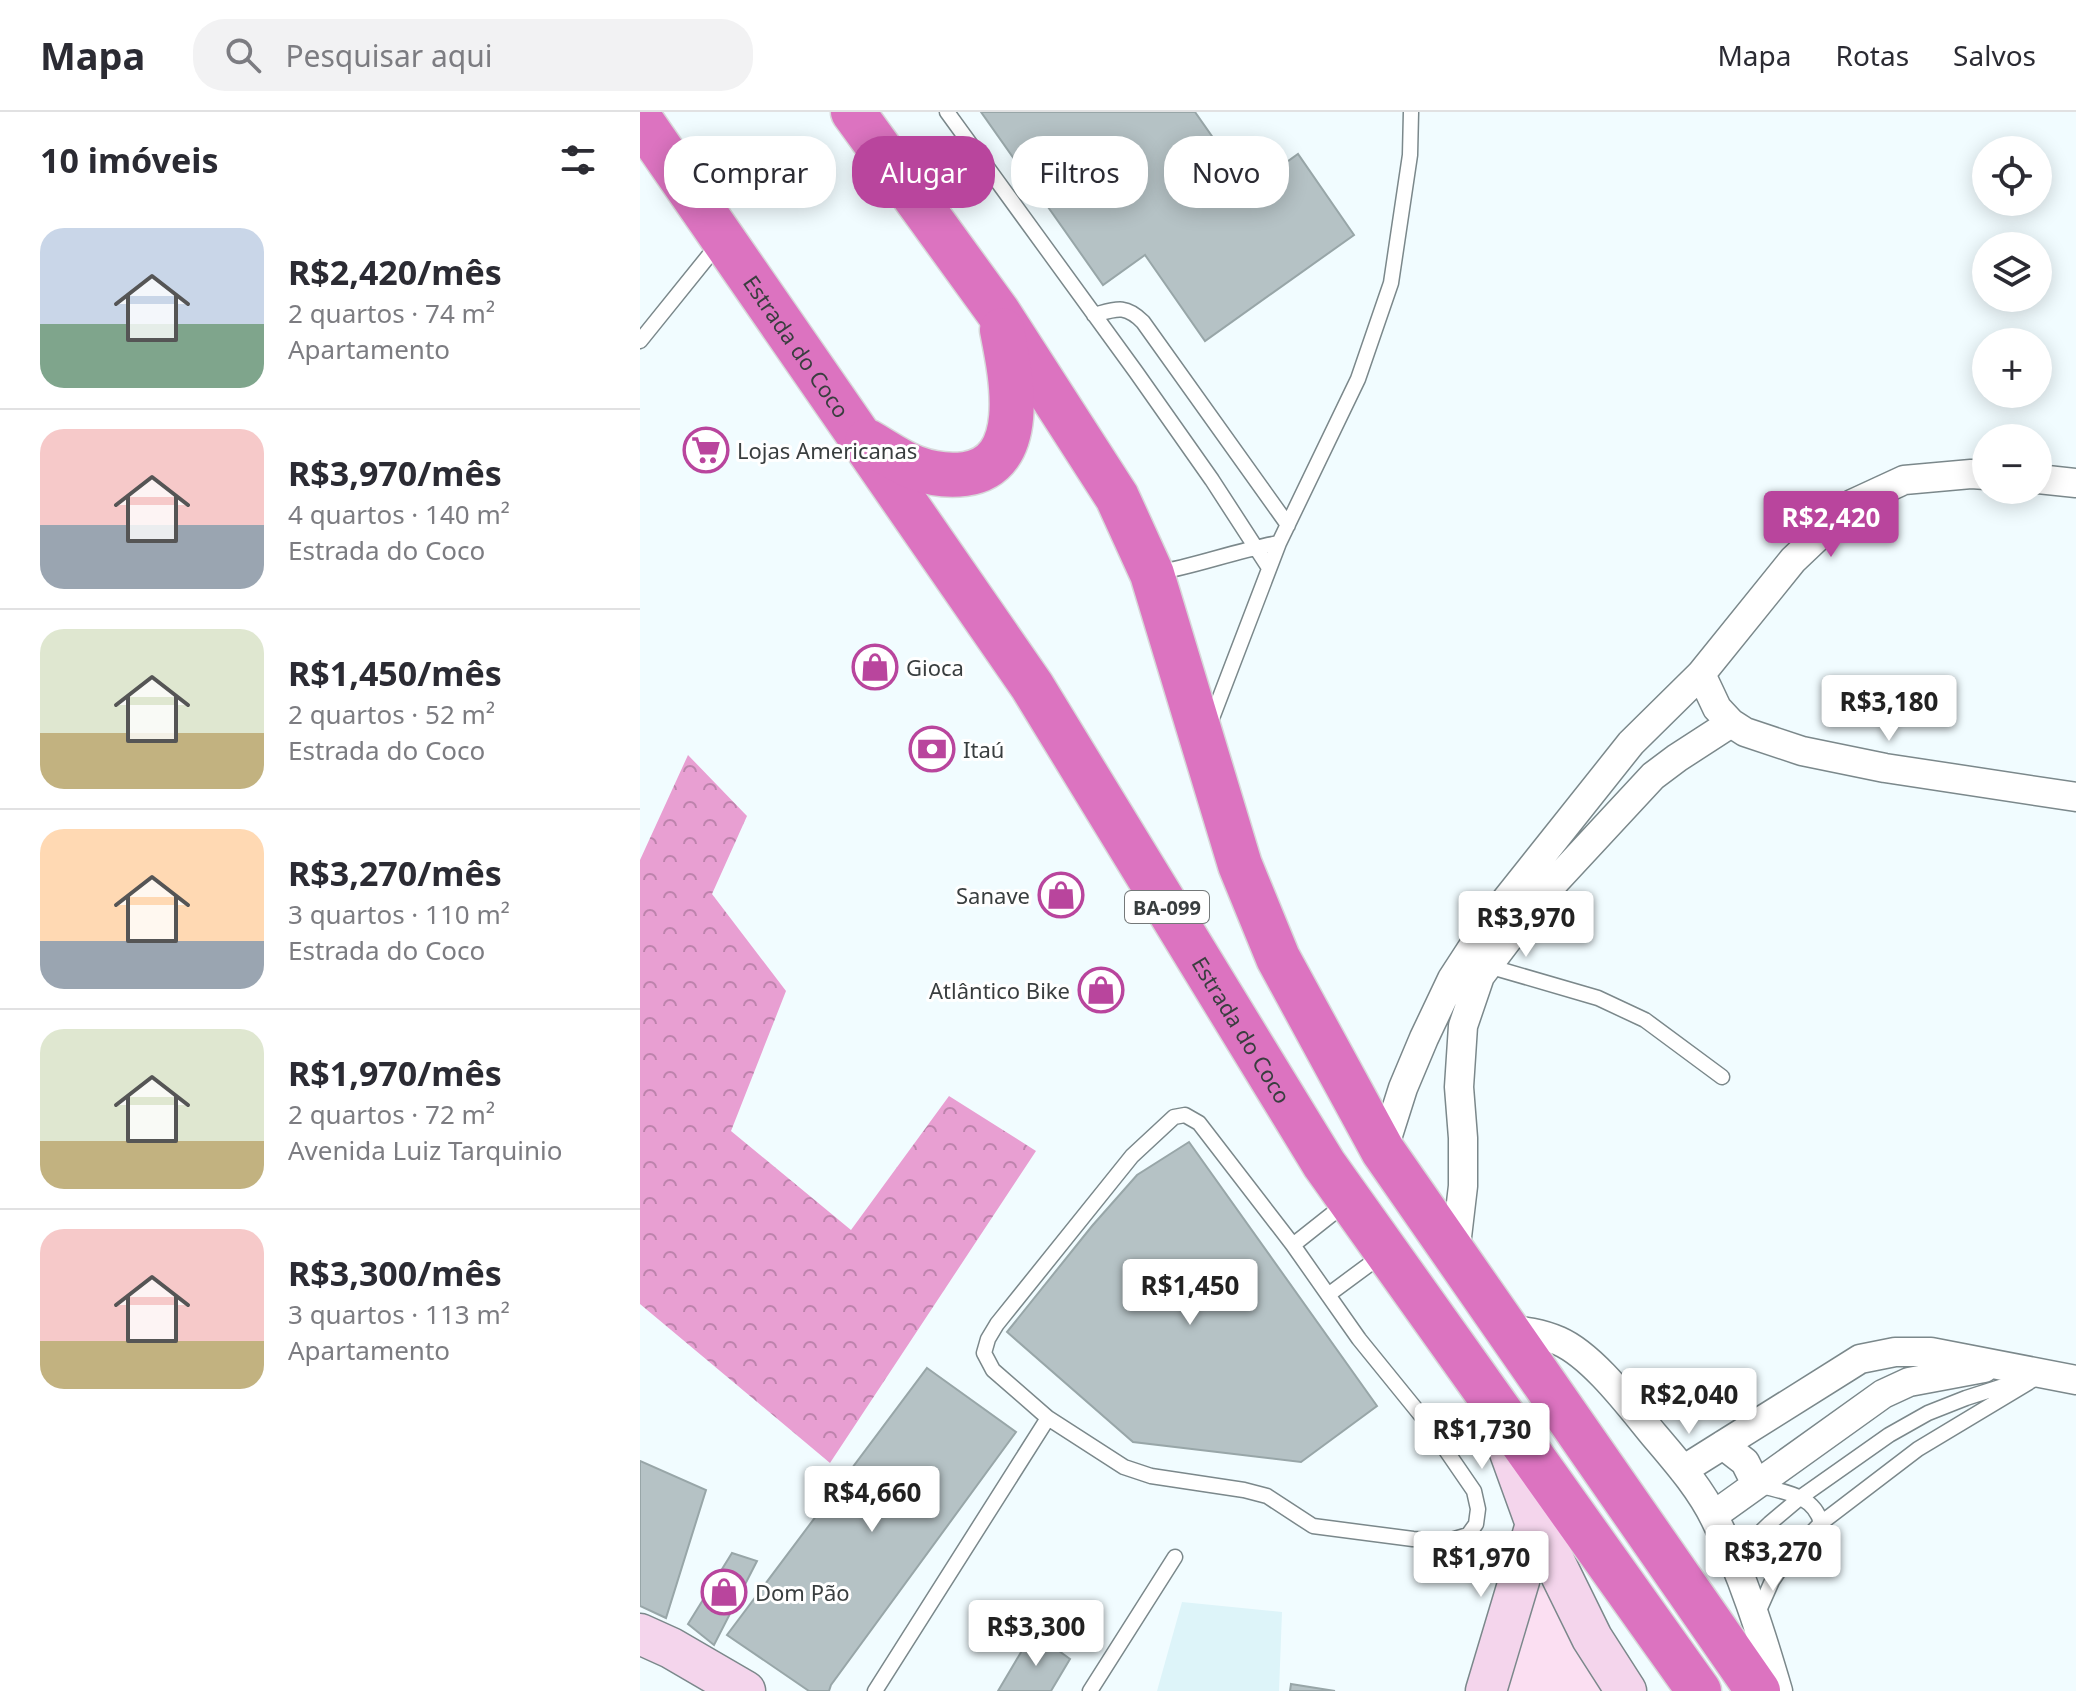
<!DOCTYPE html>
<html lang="pt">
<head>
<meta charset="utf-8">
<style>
	:root { --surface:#fff; --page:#f2f2f3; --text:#2b2b33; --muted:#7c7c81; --line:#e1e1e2; --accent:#b9459d }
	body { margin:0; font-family:"Noto Sans",sans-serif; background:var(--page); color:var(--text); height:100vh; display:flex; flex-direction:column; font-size:30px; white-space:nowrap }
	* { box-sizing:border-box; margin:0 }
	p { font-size:26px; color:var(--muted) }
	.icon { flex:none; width:44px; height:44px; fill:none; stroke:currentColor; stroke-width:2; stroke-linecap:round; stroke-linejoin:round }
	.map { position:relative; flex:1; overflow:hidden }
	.details { display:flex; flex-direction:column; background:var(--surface); width:640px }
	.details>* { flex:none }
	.guide { position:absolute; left:24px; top:24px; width:760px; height:72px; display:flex; gap:16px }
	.tools { position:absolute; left:1332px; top:24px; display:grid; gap:16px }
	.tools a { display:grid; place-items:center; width:80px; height:80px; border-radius:50%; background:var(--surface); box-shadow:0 4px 20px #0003; font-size:40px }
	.price { position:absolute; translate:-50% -68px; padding:0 18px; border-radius:8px; background:#fff; color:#222; font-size:26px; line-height:52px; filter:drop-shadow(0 2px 4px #0008) }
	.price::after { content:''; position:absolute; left:50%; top:48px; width:24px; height:18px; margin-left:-12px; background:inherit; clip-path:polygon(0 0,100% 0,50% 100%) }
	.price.current { background:var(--accent); color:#fff }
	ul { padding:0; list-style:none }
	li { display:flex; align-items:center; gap:24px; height:200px; padding:0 40px }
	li+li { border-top:2px solid var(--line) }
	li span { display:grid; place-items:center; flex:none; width:224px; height:160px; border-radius:24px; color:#555 }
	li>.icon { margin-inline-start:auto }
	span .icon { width:96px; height:96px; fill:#fffc; stroke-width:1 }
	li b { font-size:34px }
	h2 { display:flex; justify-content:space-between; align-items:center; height:96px; padding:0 40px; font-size:34px }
	.chip { padding:0 28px; border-radius:32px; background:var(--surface); box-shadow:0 4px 20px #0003; font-size:28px; line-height:72px }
	.chip.current { background:var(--accent); color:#fff }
	header { display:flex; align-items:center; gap:48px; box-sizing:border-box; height:112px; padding:0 40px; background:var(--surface); border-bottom:2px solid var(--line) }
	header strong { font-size:38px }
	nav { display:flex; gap:44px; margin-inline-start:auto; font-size:28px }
	.search { width:560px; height:72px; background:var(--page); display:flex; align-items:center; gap:20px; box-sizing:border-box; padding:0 28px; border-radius:32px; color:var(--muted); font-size:30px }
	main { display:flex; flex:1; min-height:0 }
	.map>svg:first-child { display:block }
	.built { fill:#ddf4f9 }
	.forest { fill:url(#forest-crowns) }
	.park { fill:#fbdff2 }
	.building { fill:#b5c2c5; stroke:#98a6a8; stroke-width:2 }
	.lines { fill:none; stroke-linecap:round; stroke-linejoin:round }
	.lane-casing { stroke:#7b888b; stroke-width:17 }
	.street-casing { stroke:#7b888b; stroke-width:31 }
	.secondary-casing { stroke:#7b888b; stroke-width:43 }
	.highway-casing { stroke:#d7d8d9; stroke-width:47 }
	.lane { stroke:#fff; stroke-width:14 }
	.street { stroke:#fff; stroke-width:28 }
	.secondary { stroke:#f4d5ec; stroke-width:40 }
	.highway { stroke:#dc73c0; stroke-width:44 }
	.labels { text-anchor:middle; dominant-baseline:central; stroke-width:6; stroke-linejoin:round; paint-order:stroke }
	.shield { fill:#fff; stroke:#747879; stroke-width:2 }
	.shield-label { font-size:20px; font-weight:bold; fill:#393e3f }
	.street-label { font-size:22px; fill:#393e3f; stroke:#fff }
	.poi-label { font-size:22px; fill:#393e3f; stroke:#fff; text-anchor:start }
</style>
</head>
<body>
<header>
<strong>Mapa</strong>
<div class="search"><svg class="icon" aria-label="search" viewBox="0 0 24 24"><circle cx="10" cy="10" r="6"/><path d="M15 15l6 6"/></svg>Pesquisar aqui</div>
<nav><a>Mapa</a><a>Rotas</a><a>Salvos</a></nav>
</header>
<main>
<section class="details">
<h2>10 imóveis<svg class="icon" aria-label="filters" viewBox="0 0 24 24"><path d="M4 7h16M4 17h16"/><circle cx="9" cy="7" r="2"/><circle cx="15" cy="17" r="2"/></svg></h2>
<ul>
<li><span style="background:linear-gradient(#c9d6e8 60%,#7fa58c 0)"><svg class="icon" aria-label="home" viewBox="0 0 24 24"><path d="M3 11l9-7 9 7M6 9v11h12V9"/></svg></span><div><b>R$2,420/mês</b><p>2 quartos · 74 m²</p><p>Apartamento</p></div></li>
<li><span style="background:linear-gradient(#f6c9c9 60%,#9aa5b1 0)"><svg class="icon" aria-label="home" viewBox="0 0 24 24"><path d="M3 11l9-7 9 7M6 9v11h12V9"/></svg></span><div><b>R$3,970/mês</b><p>4 quartos · 140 m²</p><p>Estrada do Coco</p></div></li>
<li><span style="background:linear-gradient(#dfe7d0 65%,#c2b280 0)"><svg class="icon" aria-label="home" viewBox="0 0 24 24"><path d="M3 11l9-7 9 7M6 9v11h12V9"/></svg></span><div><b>R$1,450/mês</b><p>2 quartos · 52 m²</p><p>Estrada do Coco</p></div></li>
<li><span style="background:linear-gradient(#ffd9b3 70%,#9aa5b1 0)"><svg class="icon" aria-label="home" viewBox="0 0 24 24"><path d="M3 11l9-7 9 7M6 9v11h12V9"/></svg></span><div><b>R$3,270/mês</b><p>3 quartos · 110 m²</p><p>Estrada do Coco</p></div></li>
<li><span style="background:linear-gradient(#dfe7d0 70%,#c2b280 0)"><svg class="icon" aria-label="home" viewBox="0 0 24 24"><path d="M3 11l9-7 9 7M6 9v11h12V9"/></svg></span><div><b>R$1,970/mês</b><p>2 quartos · 72 m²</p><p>Avenida Luiz Tarquinio</p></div></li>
<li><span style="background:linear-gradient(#f6c9c9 70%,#c2b280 0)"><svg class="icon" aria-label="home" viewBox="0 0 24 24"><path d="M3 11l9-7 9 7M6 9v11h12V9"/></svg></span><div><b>R$3,300/mês</b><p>3 quartos · 113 m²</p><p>Apartamento</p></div></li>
</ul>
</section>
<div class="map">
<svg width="1436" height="1579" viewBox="0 0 1436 1579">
	<defs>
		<pattern id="forest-crowns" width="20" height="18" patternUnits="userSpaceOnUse" patternTransform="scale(2)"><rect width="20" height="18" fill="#e89fd2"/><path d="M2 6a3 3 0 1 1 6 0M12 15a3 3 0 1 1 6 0" fill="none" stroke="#bd83ac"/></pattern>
	</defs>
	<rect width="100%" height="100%" fill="#f1fcff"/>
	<path class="built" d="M542 1490 642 1500 639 1579H517Z"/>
	<path class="forest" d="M48 643 107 704 72 782 146 879 91 1019 211 1118 309 984 396 1039 190 1351 0 1192V748Z"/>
	<path class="park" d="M909 1473 967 1579H856L888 1475Z"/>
	<path class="building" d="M341 0H555L609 77 658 42 714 123 565 229 505 143 463 173Z
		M549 1030 737 1294 661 1350 493 1330 367 1220 452 1114 497 1063Z
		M287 1256 376 1320 191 1573 189 1579H169L87 1523Z
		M0 1349 66 1378 26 1506 0 1494Z
		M92 1441 117 1449 74 1533 48 1512Z
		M393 1520 430 1547 411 1579H358Z
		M651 1572 695 1579H650Z"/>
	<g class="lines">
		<g class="lane-casing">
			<path id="lane" d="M307 0 496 260 572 368 629 456
				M454 203C476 197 485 192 503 210L648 413
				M0 229 79 131
				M515 461C557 454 597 438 639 431
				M569 614 639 431 718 267 751 171 770 43 771 0
				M848 854 958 886 1005 908 1082 965
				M545 1003 559 1011 653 1133 719 1227 788 1312 834 1379 838 1397 836 1412 828 1423 808 1429 773 1427 673 1414 627 1384 604 1378 511 1364 484 1355 408 1306 353 1258 344 1241 348 1227 357 1212 492 1044 534 1005Z
				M653 1133 706 1091
				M688 1183 742 1143
				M1118 1373C1142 1380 1174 1382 1181 1411
				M1093 1447 1130 1411 1161 1385 1249 1323 1288 1301 1326 1286 1382 1268
				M1117 1503 1132 1469 1149 1444 1181 1411 1278 1337 1401 1263
				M235 1579 408 1306
				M450 1579 535 1445"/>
		</g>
		<g class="street-casing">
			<path id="street" d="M1398 367 1436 371
				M1061 562 1077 596 1091 611 1105 620 1162 639 1245 656 1436 685
				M743 1039 763 976 784 926 812 867 851 807 991 631 1061 562 1153 448 1212 392 1264 368 1331 362 1346 363
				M815 1142 823 1074V1026L819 975 823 914 840 864 896 790 1013 664 1037 646 1091 611
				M865 1217C883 1219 901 1221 919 1229 953 1244 990 1294 1014 1323 1036 1349 1060 1376 1075 1407 1102 1461 1121 1521 1138 1579
				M1083 1333 1105 1350 1116 1372
				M1043 1358 1220 1247 1255 1240H1291L1436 1268
				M1074 1403 1243 1282 1269 1270 1344 1256"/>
		</g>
		<g class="secondary-casing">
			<path id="secondary" d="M859 1310 896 1412 952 1526 986 1579
				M0 1522 31 1536 105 1579
				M846 1579 896 1412"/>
		</g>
		<g class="highway-casing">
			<g id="highway">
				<path d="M213 0 358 200 477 385 512 462 600 753 638 846 743 1039 1118 1579"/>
				<path id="s1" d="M0 7 392 574 684 1052 1059 1579"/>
				<path d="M227 329C243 338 259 350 276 356 292 362 308 364 325 362 390 353 371 263 362 218"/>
			</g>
		</g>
		<use href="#lane" class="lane"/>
		<use href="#street" class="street"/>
		<use href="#secondary" class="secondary"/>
		<use href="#highway" class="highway"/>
	</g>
	<defs>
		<g id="supermarket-ring" transform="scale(2.3)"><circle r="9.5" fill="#fff" stroke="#b9459d" stroke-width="1.5"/><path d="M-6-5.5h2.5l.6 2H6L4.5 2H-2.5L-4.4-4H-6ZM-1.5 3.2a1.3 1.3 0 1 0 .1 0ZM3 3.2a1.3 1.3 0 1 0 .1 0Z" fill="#b9459d"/></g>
		<g id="shop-ring" transform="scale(2.3)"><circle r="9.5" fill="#fff" stroke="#b9459d" stroke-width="1.5"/><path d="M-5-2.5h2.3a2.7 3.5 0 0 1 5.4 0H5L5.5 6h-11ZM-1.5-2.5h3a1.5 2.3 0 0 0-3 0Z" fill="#b9459d"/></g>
		<g id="bank-ring" transform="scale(2.3)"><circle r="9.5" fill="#fff" stroke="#b9459d" stroke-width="1.5"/><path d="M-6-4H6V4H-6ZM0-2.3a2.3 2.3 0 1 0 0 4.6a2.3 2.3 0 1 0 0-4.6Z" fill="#b9459d"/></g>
	</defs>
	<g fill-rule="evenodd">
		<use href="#supermarket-ring" x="66" y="338"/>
		<use href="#shop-ring" x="235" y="555"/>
		<use href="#bank-ring" x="292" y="637"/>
		<use href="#shop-ring" x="421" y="783"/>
		<use href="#shop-ring" x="461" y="878"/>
		<use href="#shop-ring" x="84" y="1480"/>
	</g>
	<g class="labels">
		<rect class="shield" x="485" y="779" width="84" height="32" rx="6"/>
		<g class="shield-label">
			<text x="527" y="795">BA-099</text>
		</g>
		<g class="street-label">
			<text stroke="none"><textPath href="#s1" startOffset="276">Estrada do Coco</textPath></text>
			<text stroke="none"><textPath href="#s1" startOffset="1092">Estrada do Coco</textPath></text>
		</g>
		<g class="poi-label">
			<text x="97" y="338">Lojas Americanas</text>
			<text x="266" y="555">Gioca</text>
			<text x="323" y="637">Itaú</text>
			<text x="390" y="783" text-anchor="end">Sanave</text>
			<text x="430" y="878" text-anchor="end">Atlântico Bike</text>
			<text x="115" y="1480">Dom Pão</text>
		</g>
	</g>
</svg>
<div class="tools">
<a><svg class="icon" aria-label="locate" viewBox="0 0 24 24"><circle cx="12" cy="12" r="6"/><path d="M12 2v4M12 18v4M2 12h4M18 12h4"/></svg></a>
<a><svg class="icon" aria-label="layers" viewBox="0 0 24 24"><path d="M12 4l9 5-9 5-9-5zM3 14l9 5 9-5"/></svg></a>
<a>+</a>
<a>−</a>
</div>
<b class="price current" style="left:1191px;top:447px">R$2,420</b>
<b class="price" style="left:1249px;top:631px">R$3,180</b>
<b class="price" style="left:886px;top:847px">R$3,970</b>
<b class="price" style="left:550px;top:1215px">R$1,450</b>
<b class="price" style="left:1049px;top:1324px">R$2,040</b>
<b class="price" style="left:842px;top:1359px">R$1,730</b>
<b class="price" style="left:232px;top:1422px">R$4,660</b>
<b class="price" style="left:1133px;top:1481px">R$3,270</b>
<b class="price" style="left:841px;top:1487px">R$1,970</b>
<b class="price" style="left:396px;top:1556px">R$3,300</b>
<div class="guide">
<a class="chip">Comprar</a>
<a class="chip current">Alugar</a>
<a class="chip">Filtros</a>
<a class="chip">Novo</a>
</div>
</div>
</main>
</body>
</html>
